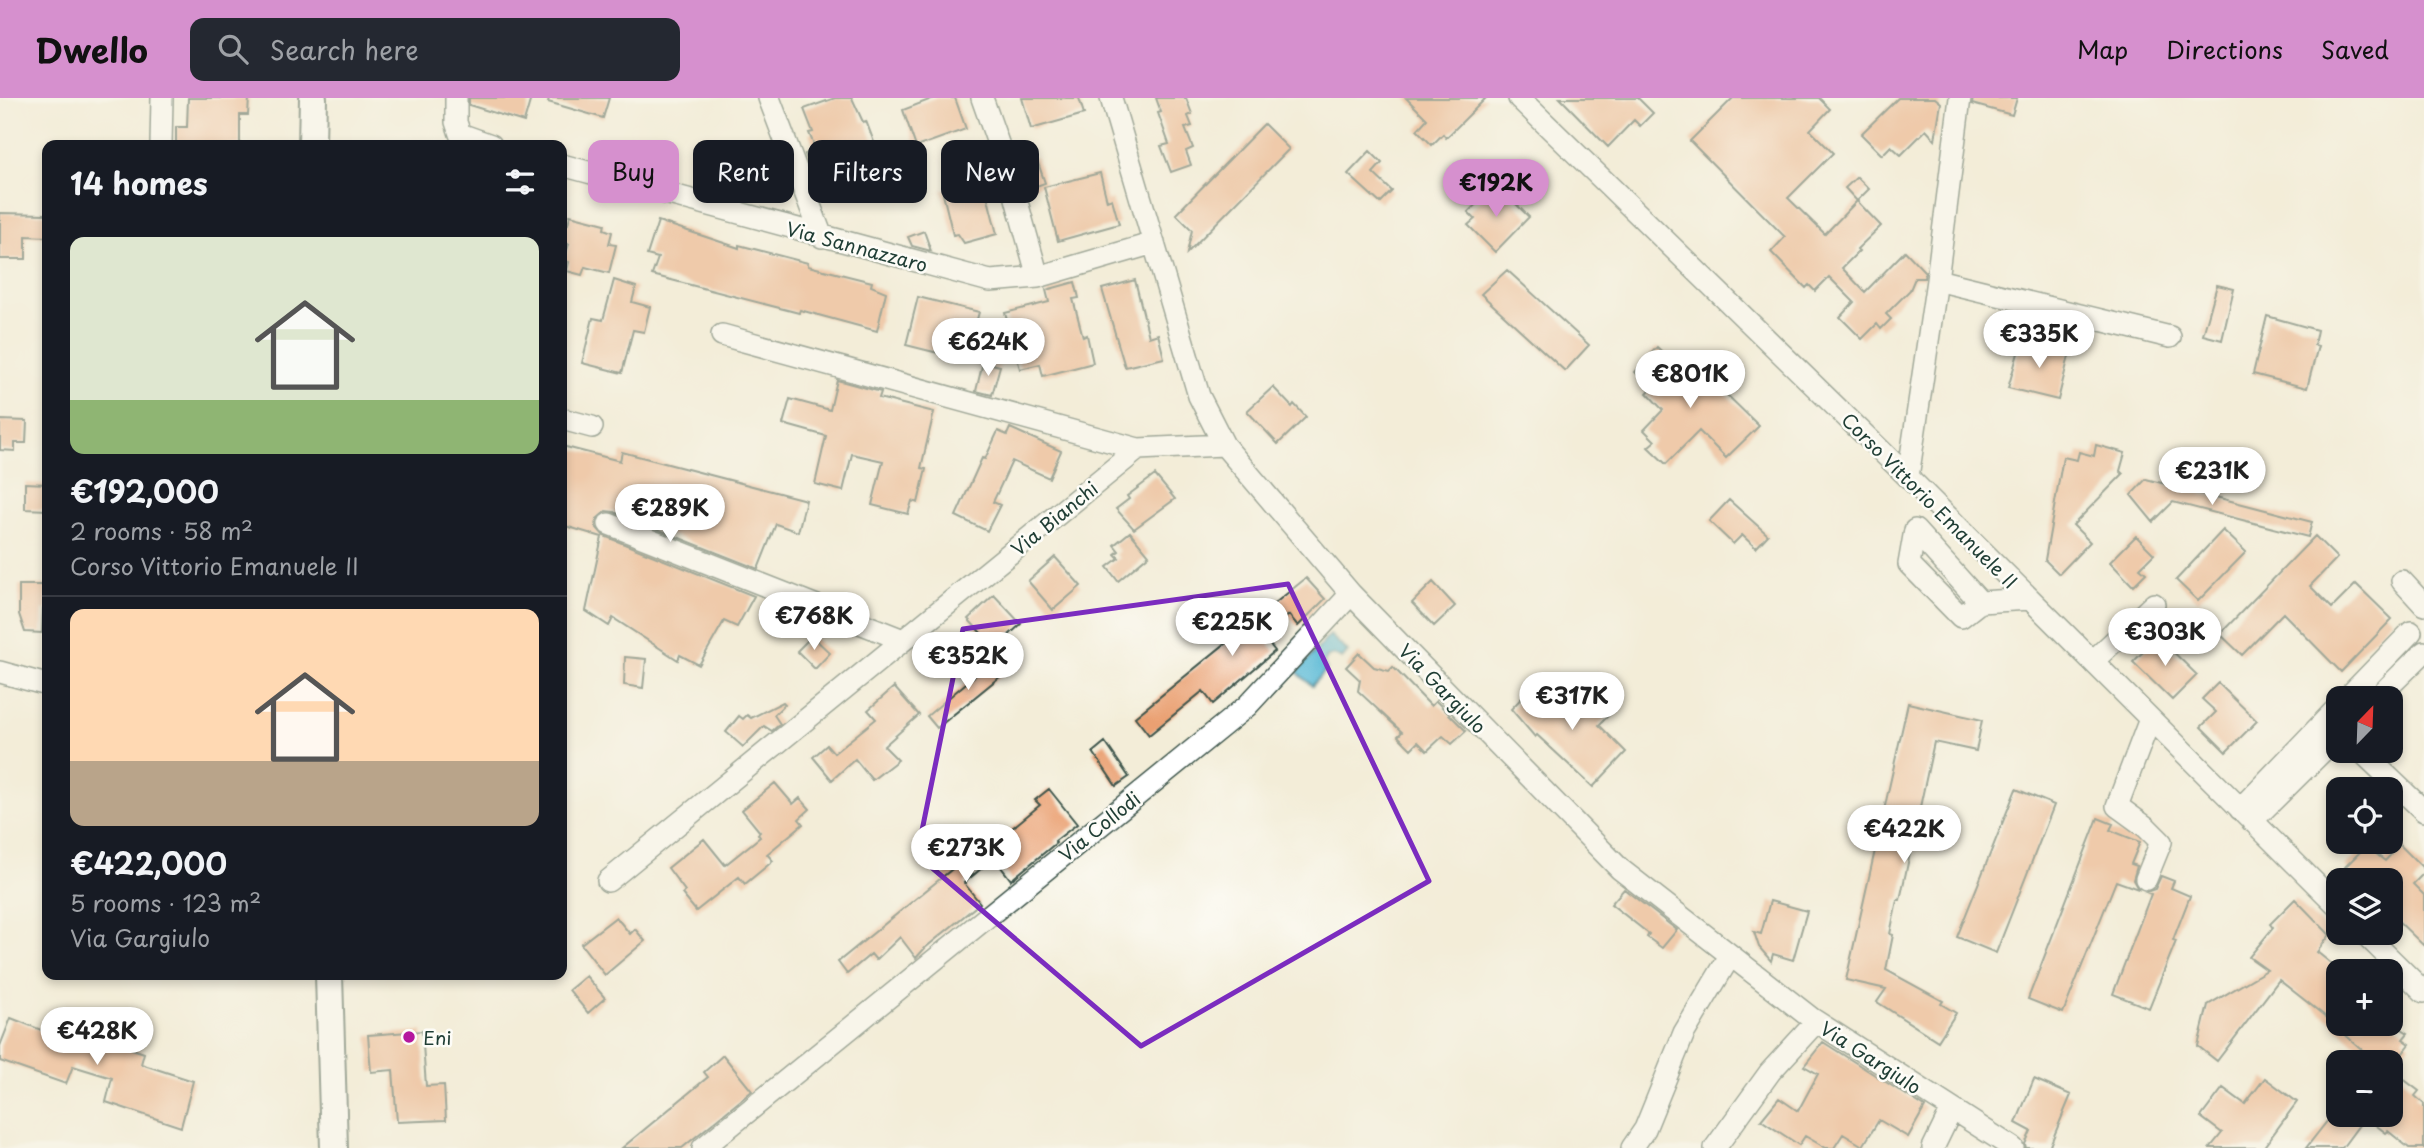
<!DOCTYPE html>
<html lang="en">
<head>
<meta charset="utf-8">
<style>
	:root { --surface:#171b24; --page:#242831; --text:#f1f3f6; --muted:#9ea1a6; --line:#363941; --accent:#d690ce }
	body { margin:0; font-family:"Playpen Sans",sans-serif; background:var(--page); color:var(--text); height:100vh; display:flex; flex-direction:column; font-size:26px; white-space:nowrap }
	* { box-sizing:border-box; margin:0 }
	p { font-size:23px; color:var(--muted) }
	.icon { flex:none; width:38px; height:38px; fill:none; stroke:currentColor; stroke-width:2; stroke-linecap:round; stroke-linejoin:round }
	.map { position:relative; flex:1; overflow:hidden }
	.side { position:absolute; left:42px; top:42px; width:525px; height:840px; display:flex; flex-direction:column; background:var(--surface); border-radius:14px; box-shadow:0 4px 10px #0003 }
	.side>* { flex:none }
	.guide { position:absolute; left:588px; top:42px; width:665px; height:63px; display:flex; gap:14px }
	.needle { width:46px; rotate:23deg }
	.buttons { position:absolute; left:2326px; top:588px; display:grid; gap:14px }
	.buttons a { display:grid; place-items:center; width:77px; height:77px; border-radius:14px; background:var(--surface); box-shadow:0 4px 10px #0003; font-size:35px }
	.price { position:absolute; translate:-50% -60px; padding:0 16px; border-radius:24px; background:#fff; color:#222; font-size:23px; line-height:46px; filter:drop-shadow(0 2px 4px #0008) }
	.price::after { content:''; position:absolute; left:50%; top:42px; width:21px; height:16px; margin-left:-10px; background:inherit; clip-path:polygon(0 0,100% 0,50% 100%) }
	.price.current { background:var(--accent); color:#111 }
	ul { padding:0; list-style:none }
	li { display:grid; align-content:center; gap:14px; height:371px; padding:0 28px }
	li+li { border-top:2px solid var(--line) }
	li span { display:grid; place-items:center; height:217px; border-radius:14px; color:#555 }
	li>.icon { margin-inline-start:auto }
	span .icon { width:126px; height:126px; fill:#fffc; stroke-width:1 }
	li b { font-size:30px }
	h2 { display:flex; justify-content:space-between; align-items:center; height:84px; padding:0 28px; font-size:30px }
	.tag { padding:0 24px; border-radius:14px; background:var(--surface); box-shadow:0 4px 10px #0003; font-size:24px; line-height:63px }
	.tag.current { background:var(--accent); color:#111 }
	header { display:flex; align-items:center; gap:42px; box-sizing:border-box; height:98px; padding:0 35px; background:var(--accent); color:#111 }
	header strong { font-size:33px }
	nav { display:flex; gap:38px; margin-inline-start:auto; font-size:24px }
	.search { width:490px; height:63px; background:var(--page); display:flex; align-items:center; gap:18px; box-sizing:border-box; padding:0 24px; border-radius:14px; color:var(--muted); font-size:26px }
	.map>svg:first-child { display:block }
	.water { fill:#55b7d4; stroke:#3a7a84; stroke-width:2 }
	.building { fill:#eaa072 }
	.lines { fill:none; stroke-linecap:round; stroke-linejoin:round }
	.minor-casing { stroke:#3f574d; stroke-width:24 }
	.major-casing { stroke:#3f574d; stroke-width:30 }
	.minor { stroke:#fff; stroke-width:21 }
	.major { stroke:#fff; stroke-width:26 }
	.marked { fill:none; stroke:#7b2cbf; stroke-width:5; stroke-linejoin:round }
	.poi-dot { fill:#b5179e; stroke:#fdfcf7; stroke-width:2.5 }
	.labels { text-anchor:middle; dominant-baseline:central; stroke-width:5; stroke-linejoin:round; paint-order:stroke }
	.street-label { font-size:19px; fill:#1f3d34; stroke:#fdfcf7 }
	.poi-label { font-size:19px; fill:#1f3d34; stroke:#fdfcf7; text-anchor:start }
</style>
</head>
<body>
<header>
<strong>Dwello</strong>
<div class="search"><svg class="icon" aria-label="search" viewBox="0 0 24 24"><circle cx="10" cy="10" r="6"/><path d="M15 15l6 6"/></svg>Search here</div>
<nav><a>Map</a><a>Directions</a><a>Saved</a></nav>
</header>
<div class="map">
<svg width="2424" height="1050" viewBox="0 0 2424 1050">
	<rect width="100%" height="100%" fill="#fdfcf7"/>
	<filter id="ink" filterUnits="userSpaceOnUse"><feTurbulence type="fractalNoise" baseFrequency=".0143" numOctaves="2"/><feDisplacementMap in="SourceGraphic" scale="14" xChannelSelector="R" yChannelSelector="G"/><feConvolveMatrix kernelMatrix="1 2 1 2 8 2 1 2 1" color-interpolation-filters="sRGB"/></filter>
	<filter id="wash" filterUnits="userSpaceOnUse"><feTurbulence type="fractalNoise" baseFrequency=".00686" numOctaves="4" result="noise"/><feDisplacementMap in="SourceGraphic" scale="28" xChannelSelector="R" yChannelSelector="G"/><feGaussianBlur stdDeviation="1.57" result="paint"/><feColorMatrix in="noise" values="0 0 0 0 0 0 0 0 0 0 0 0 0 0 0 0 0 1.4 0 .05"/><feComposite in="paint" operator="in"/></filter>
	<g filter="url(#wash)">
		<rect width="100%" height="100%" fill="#f3edd8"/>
		<path class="water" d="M1330 537 1348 554 1342 561 1334 557 1327 559 1324 565 1327 571 1312 588 1297 574Z"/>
		<g id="blocks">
			<path class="building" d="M188 0H249L248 17H240V47H176V29H187Z
				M469 0H531L524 24 469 7Z
				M549 0H609L603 20 548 4Z
				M835 0H852L863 24 866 23 880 60 868 64 871 71 816 87 805 56 816 52 809 35 813 34 804 11Z
				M934 0H955L966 31 916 49 903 12Z
				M1022 0H1079L1084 16 1031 31Z
				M1156 0H1186L1192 16 1188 18 1192 28 1185 30 1193 50 1186 53 1191 67 1171 74 1161 48 1169 46 1158 15 1161 14Z
				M1406 0H1486L1446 40 1443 36 1432 47 1417 32 1427 21Z
				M1560 0H1638L1653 15 1640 28 1634 22 1608 49Z
				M1733 0H1819L1830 11 1810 32 1833 55 1788 100 1825 136 1857 103 1881 128 1857 151 1859 153 1842 170 1865 194 1905 153 1925 174 1924 180H1915L1910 192 1886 216 1891 221 1881 231 1877 226 1862 241 1840 219 1854 204 1829 179 1815 193 1809 187 1806 190 1771 154 1785 139 1690 43Z
				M1898 0H1935L1941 5 1935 42 1926 32 1901 57 1891 48 1882 57 1861 36Z
				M1973 0H2017L2012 17 1972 6Z
				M1264 26 1289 51 1187 155 1192 132 1176 116Z
				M1370 53 1382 65 1373 75 1392 93 1380 105 1348 76Z
				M1036 59 1045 85 1028 91 1020 65Z
				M1100 75 1107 103 1112 101 1119 126 1058 143 1044 89Z
				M1857 79 1869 91 1857 103 1845 90Z
				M983 81 997 136 964 145 958 136 953 137 942 92Z
				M1492 91 1498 98 1503 93 1529 119 1495 154 1468 127 1475 121 1468 114Z
				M0 115 47 116V139L26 138V161H0Z
				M570 117 605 126 604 131 612 134 609 146 616 147 609 175 585 169 582 177 567 173 569 164 564 162 569 146 562 144V125L568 126Z
				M658 123 739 150V147L808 165V168L872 184 871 188 886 194 877 233 800 212 799 215 652 177 658 160 647 157Z
				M924 133 931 153 912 148 908 139Z
				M1507 172 1589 247 1565 273 1481 196Z
				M614 182 636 189 632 204 650 209 644 234 633 232 622 275 582 265 593 220 603 222Z
				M1135 182 1149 239 1158 236 1164 260 1125 269 1102 191Z
				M1075 184 1079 200 1073 201 1083 239 1087 237 1093 265 1043 278 1040 266 1020 271 1005 215 1049 204 1046 192Z
				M2217 187 2234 191 2222 242 2203 237Z
				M918 199 979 214 966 262 906 247Z
				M2267 218 2317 232 2314 247 2318 248 2307 290 2253 276Z
				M2022 241 2070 254 2058 302 2008 290Z
				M1657 249 1678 269 1684 263 1715 294 1720 290 1759 328 1726 360 1699 333 1666 366 1648 349 1655 343 1644 332 1663 312 1647 295 1651 291 1635 274Z
				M983 264 1000 268 992 297 976 293Z
				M837 282 881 294 879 300 934 314 921 370 926 371 918 405 912 403 908 416 872 407 883 363 852 356 843 393 815 386 826 338 783 326 790 301 830 312Z
				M1273 289 1292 309 1294 306 1306 319 1278 346 1247 313Z
				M0 322 27 323 26 345H15V353L0 352Z
				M1010 330 1061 353 1049 380 1012 363 993 404 1000 407 987 433 956 418 982 360 985 361 998 333 1007 337Z
				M2096 347 2125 355 2120 373 2123 376 2073 427 2090 444 2059 476 2045 462 2063 359 2077 362 2079 354 2094 358Z
				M562 348 620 363 622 354 806 402 798 434 776 426 758 471 614 414 606 413 597 421 596 429 604 438 754 498 737 529 724 523 699 567 680 557 678 562 613 520 609 528 586 513 602 439 562 427Z
				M1155 377 1175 401 1134 431 1116 411 1129 401 1127 398Z
				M2146 381 2312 424 2308 439 2173 404 2153 424 2131 397Z
				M25 385 47 386V412L25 411Z
				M1729 402 1768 437 1756 450 1742 437 1733 446 1709 423Z
				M2223 432 2246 454 2198 503 2176 482Z
				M1130 434 1149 457 1118 483 1107 469 1119 460 1115 456 1119 453 1114 447Z
				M2136 438 2154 456 2140 470 2146 475 2133 488 2110 464Z
				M2315 438 2337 460 2310 488 2332 510 2356 486 2392 521 2341 574 2283 515 2242 557 2220 536Z
				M1055 459 1081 488 1053 512 1028 483Z
				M1306 480 1325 501 1298 528 1289 517 1263 538 1275 553 1213 606 1203 593 1149 637 1135 619Z
				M1433 484 1455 508 1434 528 1412 505Z
				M19 487H47V513L43 511 42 535 25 534 19 516Z
				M994 497 1021 526 995 550 968 521Z
				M812 538 830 555 815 571 797 553Z
				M2158 539 2197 577 2172 602 2133 564Z
				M1359 555 1374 569 1389 573 1393 569 1431 608 1436 603 1466 633 1452 646 1443 638 1427 653 1418 644 1411 651 1398 638 1402 634 1358 593 1360 582 1346 569Z
				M625 559 646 561 643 590 624 587Z
				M997 559 1008 572 937 630 927 618Z
				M1537 584 1567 614 1581 600 1590 610 1603 597 1616 610 1599 627 1626 654 1593 689 1537 637 1535 639 1511 611Z
				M2218 585 2257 623 2226 654 2201 629 2216 614 2202 601Z
				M894 589 919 617 884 648 898 662 872 682 855 661 832 682 813 659 827 647 834 655 876 621 868 612Z
				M783 604 785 606 774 617 780 626 772 633 764 628 743 649 726 634 739 618 743 621 747 617 751 620Z
				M1908 605 1982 622 1976 653 1934 644 1900 802H1897L1890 836 1893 837 1886 872 1943 903 1941 906 1956 915 1938 943 1877 904 1886 891 1846 882Z
				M1105 644 1129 679 1116 688 1093 654Z
				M775 685 793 706 800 700 810 711 799 721 803 726 767 756 773 763 745 786 739 779 696 813 682 796 685 793 668 770 704 741 725 767 760 739 758 736 760 734 742 712Z
				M1049 691 1077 726 1055 743 1056 745 1011 782 994 760 964 785 980 805 925 850 916 860 900 839 876 862 871 856 847 876 838 864 983 746 987 751 1040 707 1035 702Z
				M2016 691 2054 707 1996 855 1957 839Z
				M2098 720 2113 726 2110 732 2140 744 2131 766 2137 768 2133 782 2138 791 2116 783 2063 915 2028 901Z
				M2400 747 2424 771V775L2413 786 2424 797V848L2390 815V782H2358L2345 769 2366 748 2385 763Z
				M2161 778 2174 783 2171 790 2190 798 2173 842 2176 843 2149 910 2113 896 2151 796 2146 794 2155 791Z
				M1624 791 1677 832 1662 850 1647 839 1649 836 1611 806Z
				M2295 801 2330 837 2317 854 2338 871V926H2394L2408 935 2403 941 2410 946 2396 964H2376L2333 926H2335L2279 882 2217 963 2198 948 2208 907 2267 872 2249 859 2273 830 2270 826Z
				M1770 803 1807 813 1793 862 1773 856 1771 863 1759 849 1754 834 1761 836Z
				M616 819 630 836 635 831 645 843 605 877 581 846Z
				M586 878 605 900 588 915 569 892Z
				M11 920 46 934 51 920 104 936 103 941 144 955 141 966 193 983 181 1029 106 1004 112 980 73 968 66 986 0 963V948Z
				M422 933 426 988 444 987 446 1022 397 1024 393 972 371 974 368 937Z
				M1823 944 1925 1009 1908 1039 1879 1022 1863 1048 1843 1036 1834 1050H1826L1805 1038 1799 1047 1761 1022 1779 1000 1798 1013 1818 976 1804 968Z
				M723 957 752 993 682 1050H622L708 979 704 974Z
				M2390 971 2419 993 2415 998 2424 1006V1050H2409L2388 1033 2386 1035 2365 1019 2342 1050H2306L2332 1017H2390Z
				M2265 980 2297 1004 2263 1050H2210L2222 1035 2201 1019 2223 990 2245 1006Z
				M2034 981 2071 997 2049 1050H2026L2025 1046 2031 1033 2016 1025Z"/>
		</g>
	</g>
	<g filter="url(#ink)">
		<use href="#blocks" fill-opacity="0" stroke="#3f574d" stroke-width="2"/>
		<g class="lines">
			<g class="minor-casing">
				<path id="minor" d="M456 0V24L460 36 491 47
					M769 0 822 139
					M982 0 1010 79 1038 179
					M1111 0 1199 298 1224 347 1351 496 1620 771 1811 920 2013 1050
					M1519 0 1908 379 2338 808
					M161 47 162 0
					M562 67 990 183 1038 179 1154 145
					M1937 182 2170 239
					M722 237 1138 351
					M562 321 592 329
					M1908 379 1937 182 1960 0
					M609 426 903 542
					M2402 483 2424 507
					M1980 504 1961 519 1909 466 1915 432 1980 504 2030 501
					M2093 563 2154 506
					M0 574 47 587
					M2347 600 2411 534
					M2377 600 2424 554
					M2361 653 2424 713
					M2240 711 2338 609
					M2252 723 2338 638
					M2146 781 2161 744 2146 729 2117 708 2150 621
					M608 783 1138 351 1224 347
					M2364 835 2424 894
					M703 1050 1247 608 1351 496
					M1632 1050 1645 1031 1684 935 1730 858
					M1715 1050 1770 974 1816 924
					M1933 1050 1952 1011"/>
			</g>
			<g class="major-casing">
				<path id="major" d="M312 47 313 0
					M329 877 334 1050"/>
			</g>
			<use href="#minor" class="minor"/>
			<use href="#major" class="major"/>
		</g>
	</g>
	<path d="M0 0H2424V1050H0ZM1288 486 1429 783 1141 948 917 757 963 531Z" fill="#f3edd8" fill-opacity=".55" fill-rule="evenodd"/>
	<path class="marked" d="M1288 486 1429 783 1141 948 917 757 963 531Z"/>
	<circle class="poi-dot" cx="409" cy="939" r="7"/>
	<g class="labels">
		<g class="street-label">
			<text transform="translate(857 148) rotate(15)">Via Sannazzaro</text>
			<text transform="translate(1930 402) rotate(45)">Corso Vittorio Emanuele II</text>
			<text transform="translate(1054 420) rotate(-39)">Via Bianchi</text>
			<text transform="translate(1443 590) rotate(46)">Via Gargiulo</text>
			<text transform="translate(1099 728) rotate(-39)">Via Collodi</text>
			<text transform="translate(1871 959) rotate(33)">Via Gargiulo</text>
		</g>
		<g class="poi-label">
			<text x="423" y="939">Eni</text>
		</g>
	</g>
</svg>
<div class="buttons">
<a><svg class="needle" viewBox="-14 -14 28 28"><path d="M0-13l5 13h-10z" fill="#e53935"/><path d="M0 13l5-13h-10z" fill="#9ea1a6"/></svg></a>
<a><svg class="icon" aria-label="locate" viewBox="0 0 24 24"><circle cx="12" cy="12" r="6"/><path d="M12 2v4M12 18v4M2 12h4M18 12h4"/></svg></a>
<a><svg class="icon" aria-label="layers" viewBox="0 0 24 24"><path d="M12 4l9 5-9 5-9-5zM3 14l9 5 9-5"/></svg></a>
<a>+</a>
<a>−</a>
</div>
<b class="price current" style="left:1496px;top:121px">€192K</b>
<b class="price" style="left:2039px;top:272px">€335K</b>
<b class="price" style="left:988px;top:280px">€624K</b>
<b class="price" style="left:1690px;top:312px">€801K</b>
<b class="price" style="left:2212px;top:409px">€231K</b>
<b class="price" style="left:670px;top:446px">€289K</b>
<b class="price" style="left:814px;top:554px">€768K</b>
<b class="price" style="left:1232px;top:560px">€225K</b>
<b class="price" style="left:2165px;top:570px">€303K</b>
<b class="price" style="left:968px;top:594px">€352K</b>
<b class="price" style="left:1572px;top:634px">€317K</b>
<b class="price" style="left:1904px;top:767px">€422K</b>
<b class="price" style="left:966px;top:786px">€273K</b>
<b class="price" style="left:97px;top:969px">€428K</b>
<div class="guide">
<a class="tag current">Buy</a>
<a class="tag">Rent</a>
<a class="tag">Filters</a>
<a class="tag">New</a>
</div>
<section class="side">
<h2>14 homes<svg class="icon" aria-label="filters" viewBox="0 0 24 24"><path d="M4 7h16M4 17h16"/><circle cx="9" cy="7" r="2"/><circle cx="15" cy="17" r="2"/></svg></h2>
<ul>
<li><span style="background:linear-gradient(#dfe7d0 75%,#8fb573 0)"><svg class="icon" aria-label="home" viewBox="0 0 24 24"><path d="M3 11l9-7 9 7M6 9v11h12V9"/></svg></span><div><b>€192,000</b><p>2 rooms · 58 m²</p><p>Corso Vittorio Emanuele II</p></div></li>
<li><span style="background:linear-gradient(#ffd9b3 70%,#b9a48a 0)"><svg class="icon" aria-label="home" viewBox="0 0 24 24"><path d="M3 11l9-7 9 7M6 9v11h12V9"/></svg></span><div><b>€422,000</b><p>5 rooms · 123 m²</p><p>Via Gargiulo</p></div></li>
</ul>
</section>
</div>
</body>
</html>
